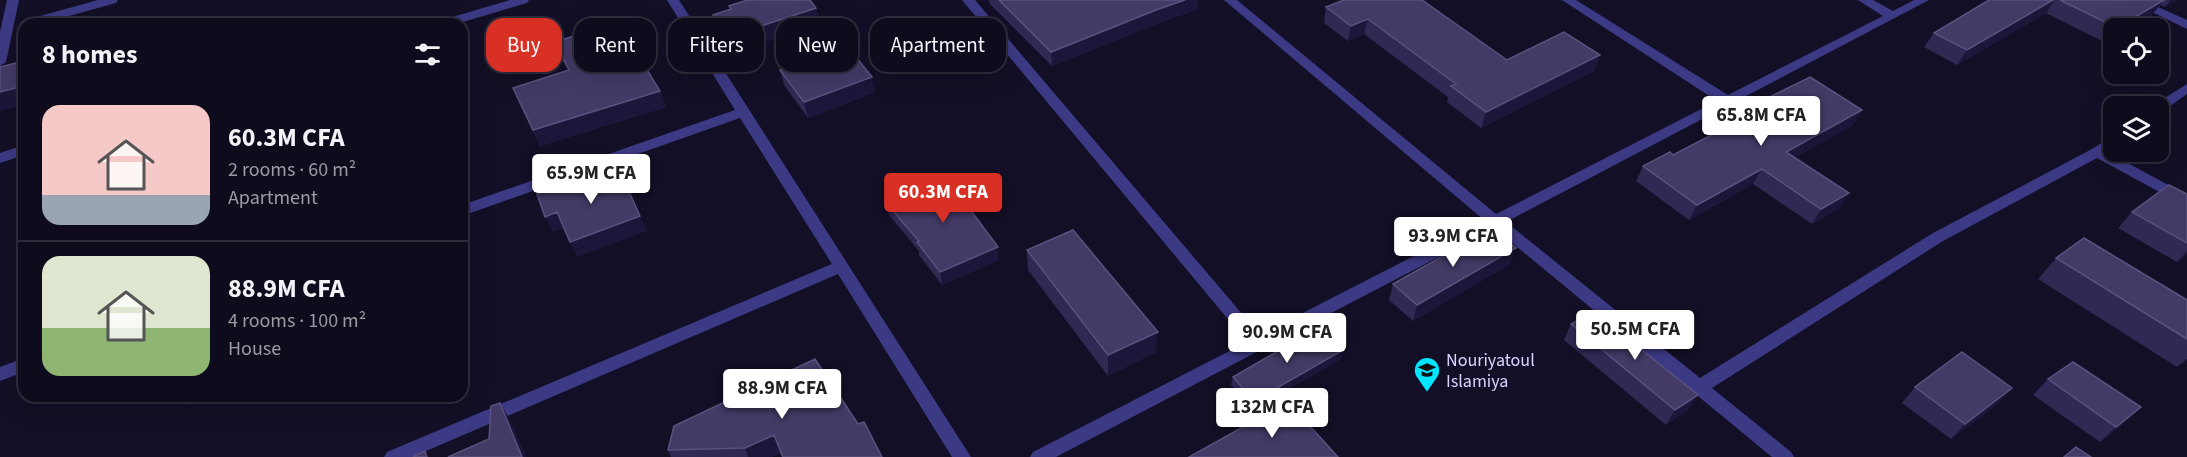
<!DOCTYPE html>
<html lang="en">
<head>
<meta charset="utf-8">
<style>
	:root { --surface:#0e0b1c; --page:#171425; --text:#f1f3f6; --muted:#9b9ba3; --line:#2e2b3b; --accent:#d93025 }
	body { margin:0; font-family:"Source Sans 3",sans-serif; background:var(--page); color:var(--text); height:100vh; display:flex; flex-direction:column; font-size:22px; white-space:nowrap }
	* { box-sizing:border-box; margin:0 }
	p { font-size:20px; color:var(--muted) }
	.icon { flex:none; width:33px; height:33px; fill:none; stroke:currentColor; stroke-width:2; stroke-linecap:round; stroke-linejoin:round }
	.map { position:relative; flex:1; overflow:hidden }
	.side { position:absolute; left:18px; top:18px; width:450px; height:384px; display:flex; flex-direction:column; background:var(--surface); border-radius:18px; box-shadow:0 6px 24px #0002,0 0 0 2px var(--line) }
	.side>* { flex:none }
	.top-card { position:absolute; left:486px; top:18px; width:570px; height:54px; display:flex; gap:12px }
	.tools { position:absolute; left:2103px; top:18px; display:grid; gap:12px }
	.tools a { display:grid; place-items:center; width:66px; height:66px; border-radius:12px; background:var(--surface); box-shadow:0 6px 24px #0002,0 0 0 2px var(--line); font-size:30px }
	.price { position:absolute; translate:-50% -51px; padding:0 14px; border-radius:6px; background:#fff; color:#222; font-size:20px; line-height:39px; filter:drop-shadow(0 2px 3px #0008) }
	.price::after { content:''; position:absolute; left:50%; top:36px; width:18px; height:14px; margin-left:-9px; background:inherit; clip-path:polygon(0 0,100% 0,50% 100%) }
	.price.on { background:var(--accent); color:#fff }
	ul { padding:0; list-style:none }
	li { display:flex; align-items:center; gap:18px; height:150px; padding:0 24px }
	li+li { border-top:2px solid var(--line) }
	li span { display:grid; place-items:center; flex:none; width:168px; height:120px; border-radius:18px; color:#555 }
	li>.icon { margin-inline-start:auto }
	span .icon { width:72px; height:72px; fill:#fffc; stroke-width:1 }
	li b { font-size:26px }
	h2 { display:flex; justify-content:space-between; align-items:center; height:72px; padding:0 24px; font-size:26px }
	.tag { padding:0 21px; border-radius:18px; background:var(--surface); box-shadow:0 6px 24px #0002,0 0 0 2px var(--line); font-size:21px; line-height:54px }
	.tag.on { background:var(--accent); color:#fff }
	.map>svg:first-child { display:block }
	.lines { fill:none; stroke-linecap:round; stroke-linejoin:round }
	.minor { fill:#3d3a85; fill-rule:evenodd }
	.wall { fill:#312854 }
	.shaded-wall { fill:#1d163a }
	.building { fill:#433a66; stroke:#5a527e; stroke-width:1.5 }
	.labels { text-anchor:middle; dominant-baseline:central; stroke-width:4.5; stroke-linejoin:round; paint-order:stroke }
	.poi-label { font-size:18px; fill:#d9d4ff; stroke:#130f26; text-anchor:start }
</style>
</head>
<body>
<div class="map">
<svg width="2187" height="457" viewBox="0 0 2187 457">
	<rect width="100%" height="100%" fill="#130f26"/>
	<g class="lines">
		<path class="minor" d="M7 0H19L6 62 0 66V32Z
			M98 0H118L116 3 40 24H24V27L20 24 22 21Z
			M510 0H529L527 3 456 24H437L439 21Z
			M667 0H679L971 457H952L838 274 412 457H384L387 452 832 264 740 118 462 216V205L735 110Z
			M962 0H975L1260 335 1484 220 1224 0H1237L1496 214 1717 101 1562 0H1576L1728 95 1883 16 1858 0H1873L1893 11 1914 0H1929L1506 222 1700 378 1933 233 2092 149 2114 135V147L2107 152 2187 195V207L2097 158 1943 241 1712 388 1791 452 1794 457H1772L1494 228 1056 457H1030L1033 452 1247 342Z
			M2127 0H2143L2187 20V29Z
			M2187 84V94L2163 111 2158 112V106H2152Z
			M24 145V155L0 163V153Z
			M24 358V372L0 381V367Z"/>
	</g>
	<path class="wall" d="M989 0H1198V9L1156 24 1052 66 990 4Z
		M1344 0 1507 60 1600 55 1594 71 1481 128 1447 102 1448 97 1364 34 1348 41 1324 23 1326 7Z
		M1989 0H2177L2165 7 2160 5 2152 15 2130 28H2114V39L2106 43 2046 13 1957 65 1924 47 1934 33Z
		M729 6 816 8 820 24 731 53 717 30 713 15 730 10Z
		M555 42 660 91 666 107 540 146 513 88 568 70 561 58Z
		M780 70 875 92 808 118 784 85Z
		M1743 110H1862L1853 125 1795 157 1839 208 1812 224 1753 184 1689 220 1636 181 1643 166 1673 155 1737 121Z
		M2187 194V254L2177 262 2118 228 2132 212Z
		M886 203 999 260 942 285 919 255V251L889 215Z
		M1460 249 1510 264 1413 321 1389 300 1393 284Z
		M1027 250 1156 352 1108 376 1028 270Z
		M2056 258 2187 300V359L2177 367 2038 279Z
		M1571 324 1688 410 1666 425 1564 340Z
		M1343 350 1341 359 1253 409 1231 385 1233 377Z
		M2048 379 2125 422 2100 442 2033 395Z
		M1915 387 2012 388 1998 404 1951 439 1902 403Z
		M858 424 882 457H782L780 453 771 457H671L668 450Z"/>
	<path class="shaded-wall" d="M1185 0H1198V9L1156 24 1052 66 1051 52 1156 10Z
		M2053 0H2055L2046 13 1957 65 1967 50Z
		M2164 0 2152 15 2130 28H2117Z
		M2170 0H2177L2165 7Z
		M816 8 820 24 731 53 727 37Z
		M1368 19 1364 34 1348 41 1351 26Z
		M2114 33V39L2106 43Z
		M1600 55 1594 71 1481 128 1486 112Z
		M872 77 875 92 808 118 804 102Z
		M24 86V105L0 111V92Z
		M660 91 666 107 540 146 533 130Z
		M1862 110 1853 125 1778 167 1786 152Z
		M1762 169 1753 184 1689 220 1697 205Z
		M1849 193 1839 208 1812 224 1821 209Z
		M557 212 565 228 553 232 545 217Z
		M640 216 647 231 577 257 570 242Z
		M998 247 999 260 942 285 940 272Z
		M1516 248 1510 264 1413 321 1417 305Z
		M2187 251V254L2177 262Z
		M1158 332 1156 352 1108 376V355Z
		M1343 350 1341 359 1253 409 1254 401Z
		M2012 388 1998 404 1951 439 1965 424Z
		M1698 395 1688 410 1666 425 1675 410Z
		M182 396H214L190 405Z
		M500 403 509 418 526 457H522Z
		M2141 407 2125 422 2100 442 2116 427Z
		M774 435 780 453 771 457H748L745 448Z"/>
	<path class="building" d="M747 0H810L816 8 727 37 713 15 731 9 729 6Z
		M999 0H1185L1156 10 1051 52Z
		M1344 0H1422L1507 60 1564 32 1600 55 1486 112 1451 86 1456 84 1368 19 1351 26 1326 7Z
		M1989 0H2053L1967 50 1934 33Z
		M2060 0H2164L2117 28Z
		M618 22 660 91 533 130 513 88 569 70 555 42Z
		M847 46 872 77 804 102 780 70Z
		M24 61V86L0 92V67Z
		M1810 77 1862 110 1786 152 1849 193 1821 209 1762 169 1697 205 1643 166 1670 152 1673 155 1750 115 1743 110Z
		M619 169 640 216 570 242 557 212 545 217 537 194Z
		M946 177 998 247 940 272 917 242 919 241 886 203Z
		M2169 185 2187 194V243L2132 212Z
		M1073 230 1158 332 1108 355 1027 250Z
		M1495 231 1516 248 1417 305 1393 284 1459 247 1460 249Z
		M2084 238 2187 300V339L2056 258Z
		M1593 311 1698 395 1675 410 1571 324Z
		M1319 327 1343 350 1254 401 1233 377Z
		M1962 352 2012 388 1965 424 1915 387Z
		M815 359 858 424 864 422 882 457H783L774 435 745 448 668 450 674 426Z
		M2073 362 2141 407 2116 427 2048 379Z
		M1288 402 1338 457H1189Z
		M500 403 522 457H448L489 439 491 406Z
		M2076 447 2091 457H2064Z
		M425 451 427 457H413Z"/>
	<defs>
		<g id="school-pin" transform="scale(1.35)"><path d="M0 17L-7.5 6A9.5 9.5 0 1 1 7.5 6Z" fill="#00e5ff" stroke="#130f26"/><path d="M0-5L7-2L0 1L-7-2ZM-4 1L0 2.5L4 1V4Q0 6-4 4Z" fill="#111"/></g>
	</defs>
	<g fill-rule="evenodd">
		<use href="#school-pin" x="1427" y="370"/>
	</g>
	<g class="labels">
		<g class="poi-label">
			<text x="1446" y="360">Nouriyatoul<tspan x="1446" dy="21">Islamiya</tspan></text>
		</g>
	</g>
</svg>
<div class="tools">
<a><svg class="icon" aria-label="locate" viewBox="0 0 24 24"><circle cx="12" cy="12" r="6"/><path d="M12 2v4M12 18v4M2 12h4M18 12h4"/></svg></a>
<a><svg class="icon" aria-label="layers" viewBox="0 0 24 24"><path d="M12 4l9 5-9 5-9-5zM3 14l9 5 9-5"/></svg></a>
</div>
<b class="price" style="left:1761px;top:147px">65.8M CFA</b>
<b class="price" style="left:591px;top:205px">65.9M CFA</b>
<b class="price on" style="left:943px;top:224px">60.3M CFA</b>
<b class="price" style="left:1453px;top:268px">93.9M CFA</b>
<b class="price" style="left:1635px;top:361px">50.5M CFA</b>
<b class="price" style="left:1287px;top:364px">90.9M CFA</b>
<b class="price" style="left:782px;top:420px">88.9M CFA</b>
<b class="price" style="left:1272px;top:439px">132M CFA</b>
<div class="top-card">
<a class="tag on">Buy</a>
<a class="tag">Rent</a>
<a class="tag">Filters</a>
<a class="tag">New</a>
<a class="tag">Apartment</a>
</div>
<section class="side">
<h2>8 homes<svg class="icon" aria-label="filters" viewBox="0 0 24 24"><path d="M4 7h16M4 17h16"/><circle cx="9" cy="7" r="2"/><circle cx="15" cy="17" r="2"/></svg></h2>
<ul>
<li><span style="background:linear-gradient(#f6c9c9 75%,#9aa5b1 0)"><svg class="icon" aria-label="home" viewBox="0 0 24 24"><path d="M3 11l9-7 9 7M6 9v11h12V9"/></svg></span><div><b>60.3M CFA</b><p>2 rooms · 60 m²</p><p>Apartment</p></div></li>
<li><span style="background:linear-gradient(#dfe7d0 60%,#8fb573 0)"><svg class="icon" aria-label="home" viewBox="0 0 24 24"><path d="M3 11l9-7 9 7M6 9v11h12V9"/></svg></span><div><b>88.9M CFA</b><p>4 rooms · 100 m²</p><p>House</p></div></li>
</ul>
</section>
</div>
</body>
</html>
